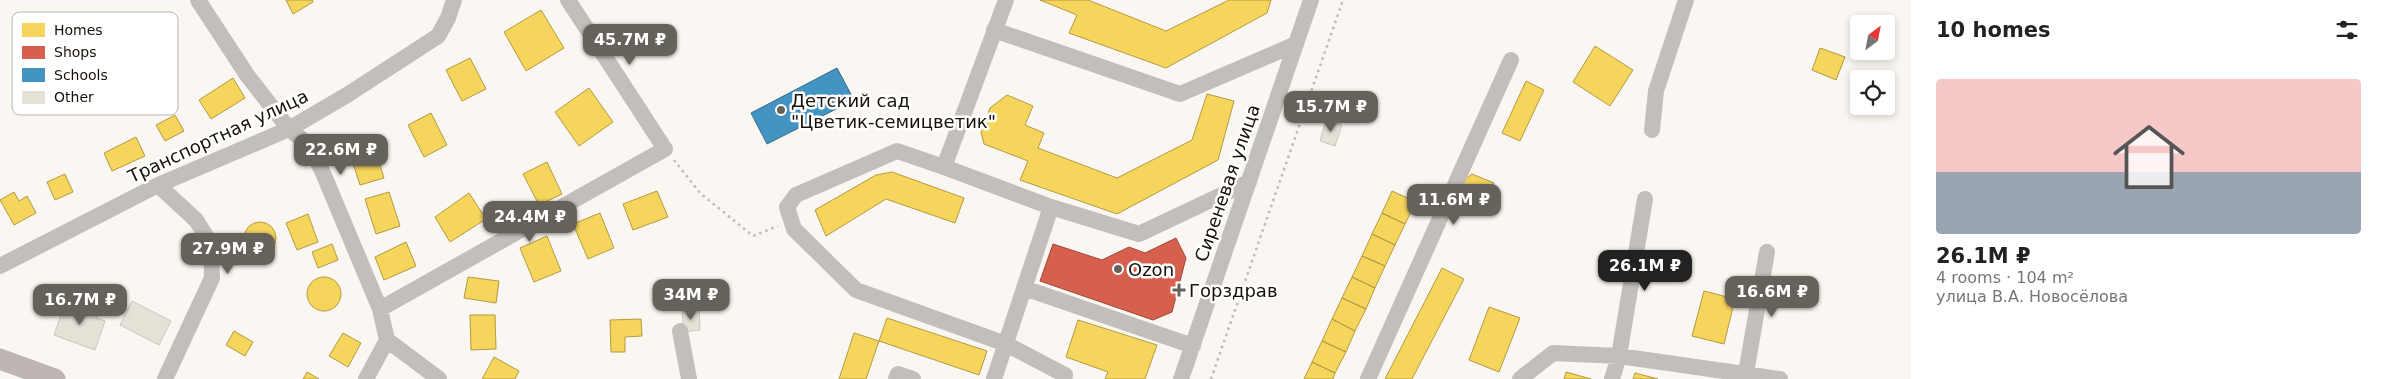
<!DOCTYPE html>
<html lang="en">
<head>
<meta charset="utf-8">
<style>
	:root { --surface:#fff; --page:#f2f2f2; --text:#222; --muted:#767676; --accent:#66615a }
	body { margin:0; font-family:"DejaVu Sans",sans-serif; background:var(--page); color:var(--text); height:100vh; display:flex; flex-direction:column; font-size:19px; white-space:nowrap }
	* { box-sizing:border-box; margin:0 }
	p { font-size:16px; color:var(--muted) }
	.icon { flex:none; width:28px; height:28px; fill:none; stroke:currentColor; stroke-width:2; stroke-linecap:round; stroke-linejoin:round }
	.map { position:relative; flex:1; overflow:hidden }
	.panel { display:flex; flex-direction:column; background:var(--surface); width:475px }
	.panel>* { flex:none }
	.needle { width:32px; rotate:32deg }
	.buttons { position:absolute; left:1850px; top:15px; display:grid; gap:10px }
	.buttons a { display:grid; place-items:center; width:45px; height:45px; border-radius:5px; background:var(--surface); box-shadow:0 2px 8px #0003; font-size:25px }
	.price { position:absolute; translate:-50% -42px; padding:0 11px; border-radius:10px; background:var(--accent); color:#fff; font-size:16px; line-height:32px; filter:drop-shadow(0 1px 2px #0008) }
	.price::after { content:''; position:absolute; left:50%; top:30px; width:15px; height:11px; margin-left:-8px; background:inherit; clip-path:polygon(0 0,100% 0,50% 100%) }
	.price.current { background:#222; color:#fff }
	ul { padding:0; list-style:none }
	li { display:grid; align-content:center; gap:10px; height:265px; padding:0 25px }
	li span { display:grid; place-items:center; height:155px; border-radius:5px; color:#555 }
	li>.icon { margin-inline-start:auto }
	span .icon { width:90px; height:90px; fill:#fffc; stroke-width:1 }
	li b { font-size:21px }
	h2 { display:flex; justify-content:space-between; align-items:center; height:60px; padding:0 25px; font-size:21px }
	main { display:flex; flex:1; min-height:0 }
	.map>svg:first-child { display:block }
	.homes { fill:#f6d55c; stroke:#b39a43 }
	.shops { fill:#d6604d; stroke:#9d4839 }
	.schools { fill:#4393c3; stroke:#366c8b }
	.building { fill:#e4e1d7; stroke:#cac7bf }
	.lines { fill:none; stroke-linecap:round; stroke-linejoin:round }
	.path { stroke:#bebab6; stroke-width:2.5; stroke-dasharray:2.5 4; stroke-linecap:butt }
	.minor { stroke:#c4bebb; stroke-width:16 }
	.major { stroke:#beb6b2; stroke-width:21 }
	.poi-dot { fill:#66615a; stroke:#fff; stroke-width:2 }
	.labels { text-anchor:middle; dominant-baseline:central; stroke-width:5; stroke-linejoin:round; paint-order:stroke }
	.poi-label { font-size:18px; fill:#171109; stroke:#fff; text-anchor:start }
	.street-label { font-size:18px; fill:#171109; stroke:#fff }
	.key { fill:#fff; stroke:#b9b8b5; stroke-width:1 }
	.key-label { font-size:14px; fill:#171109 }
</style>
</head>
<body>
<main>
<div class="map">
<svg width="1911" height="379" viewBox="0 0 1911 379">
	<rect width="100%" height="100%" fill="#faf6f1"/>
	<path class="homes" d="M286 0H312L313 2 293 14Z
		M1040 0H1088L1166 31 1229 0H1271L1267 13 1166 68 1069 33 1077 15Z
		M541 10 564 48 526 71 504 32Z
		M1595 46 1633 70 1610 106 1573 82Z
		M1820 48 1845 57 1836 80 1812 70Z
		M470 58 486 89 462 101 446 70Z
		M233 78 245 98 211 119 199 100Z
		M1526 81 1544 90 1520 141 1502 133Z
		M589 88 613 122 579 146 555 112Z
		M1207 94 1234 101 1218 160 1117 214 1020 180 1028 161 984 144 981 132 990 108 1007 95 1033 106 1025 125 1044 133 1038 148 1117 178 1192 140Z
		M431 113 447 145 424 157 408 125Z
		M175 115 184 131 165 141 156 125Z
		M136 137 145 156 112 171 104 153Z
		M373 143 384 178 360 185 349 151Z
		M547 162 562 194 539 205 523 174Z
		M892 172 964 198 955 223 886 199 826 236 815 210 876 175Z
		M65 174 73 192 55 200 47 182Z
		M1472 174 1494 183 1486 204 1459 194 1465 179Z
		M657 191 668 217 633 230 623 204Z
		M1392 191 1416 202 1405 224 1382 213Z
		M14 192 19 201 27 196 36 213 14 225 0 200Z
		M389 192 400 226 376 234 365 199Z
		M469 193 486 219 450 242 435 217Z
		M600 213 614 248 588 259 573 224Z
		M1382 213 1405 224 1395 245 1372 234Z
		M308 214 318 242 297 250 286 223Z
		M244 238a16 16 0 1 1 32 0a16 16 0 1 1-32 0Z
		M1372 234 1395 245 1385 266 1362 256Z
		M547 236 561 271 534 282 520 248Z
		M406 242 416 266 384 280 375 257Z
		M332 244 338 260 318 268 312 252Z
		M1362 256 1385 266 1375 288 1352 277Z
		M1442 268 1464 279 1412 379H1385Z
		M307 294a17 17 0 1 1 34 0a17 17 0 1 1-34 0Z
		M468 277 499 281 496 303 464 298Z
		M1352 277 1375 288 1366 309 1342 298Z
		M1704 291 1735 299 1724 344 1692 336Z
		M1342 298 1366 309 1355 331 1332 319Z
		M1489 307 1520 318 1499 372 1469 360Z
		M470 315H495L496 349 471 350Z
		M887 318 987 351 979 375 879 341Z
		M641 319 642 336 625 337V352H611L610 320Z
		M1332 319 1355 331 1346 352 1322 341Z
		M1078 320 1157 345 1145 379H1105L1108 372 1066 357Z
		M234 331 253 342 245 356 226 345Z
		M343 333 361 343 348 367 329 356Z
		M854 333 879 341 866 379H839Z
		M1322 341 1346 352 1335 373 1312 362Z
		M494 357 519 371 515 379H482Z
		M1312 362 1335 373 1333 379H1304Z
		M307 372 319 379H303Z
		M1566 372 1591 379H1564Z
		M1635 373 1658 379H1633Z"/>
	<path class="shops" d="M1176 238 1186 258 1172 312 1153 320 1040 281 1053 244 1102 260 1129 247 1145 253Z"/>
	<path class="schools" d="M837 68 854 100 767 144 751 113Z"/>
	<path class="building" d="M1326 120 1342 125 1335 146 1320 141Z
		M132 301 171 321 159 345 120 325Z
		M76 303 99 312 96 318 105 321 95 350 54 335 65 304 74 307Z
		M699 310 700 330 684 332 682 311Z"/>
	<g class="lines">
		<path class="path" d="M674 160 700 193 753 236 778 226
			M1211 379 1343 0"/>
		<path class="minor" d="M198 0 247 75 289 129 309 145 323 173 380 309 387 340 366 379
			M994 30 1180 94 1296 44
			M1652 130 1656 91 1686 0
			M944 167 897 151 796 195 787 207 794 229 856 290 1006 344 1065 375 1064 379
			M158 185 196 220 211 244 212 278 165 379
			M1051 207 1139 234 1249 182
			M0 266 158 185 289 129 347 95 438 36 448 18 454 0
			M1024 288 1193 346
			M380 309 665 149 568 0
			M680 331 689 379
			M387 340 439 379
			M896 379 898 374 913 379
			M994 379 1051 207 944 167 1006 0
			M1181 379 1311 0
			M1368 379 1511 60
			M1520 379 1553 353 1619 356 1780 379
			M1612 379 1619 356 1645 199
			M1745 379 1767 252"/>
		<path class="major" d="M0 359 55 379"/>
	</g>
	<g class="poi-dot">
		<circle cx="781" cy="110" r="5"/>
		<circle cx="1118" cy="269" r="5"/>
		<path d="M1176.5 282.5h5v5h5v5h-5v5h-5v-5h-5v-5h5z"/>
	</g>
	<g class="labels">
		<g class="poi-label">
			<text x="791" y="100">Детский сад<tspan x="791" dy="21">"Цветик-семицветик"</tspan></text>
			<text x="1128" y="269">Ozon</text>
			<text x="1189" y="290">Горздрав</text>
		</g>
		<g class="street-label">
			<text transform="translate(218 136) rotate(-25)">Транспортная улица</text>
			<text transform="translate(1227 183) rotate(-71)">Сиреневая улица</text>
		</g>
	</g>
	<rect x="12" y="12" width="166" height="103" rx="8" class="key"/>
	<rect x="22" y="23" width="23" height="14" fill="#f6d55c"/>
	<rect x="22" y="46" width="23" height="13" fill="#d6604d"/>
	<rect x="22" y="68" width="23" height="14" fill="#4393c3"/>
	<rect x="22" y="91" width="23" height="13" fill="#e4e1d7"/>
	<g class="key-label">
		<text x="54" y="35">Homes</text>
		<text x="54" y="57">Shops</text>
		<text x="54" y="80">Schools</text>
		<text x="54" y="102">Other</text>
	</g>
</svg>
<div class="buttons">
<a><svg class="needle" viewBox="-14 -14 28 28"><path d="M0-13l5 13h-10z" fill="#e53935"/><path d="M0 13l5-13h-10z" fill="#767676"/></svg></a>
<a><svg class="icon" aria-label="locate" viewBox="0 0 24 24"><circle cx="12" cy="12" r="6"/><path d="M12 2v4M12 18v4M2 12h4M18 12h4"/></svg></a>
</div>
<b class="price" style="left:630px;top:66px">45.7M ₽</b>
<b class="price" style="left:1331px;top:133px">15.7M ₽</b>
<b class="price" style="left:341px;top:176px">22.6M ₽</b>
<b class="price" style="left:1454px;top:226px">11.6M ₽</b>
<b class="price" style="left:530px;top:243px">24.4M ₽</b>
<b class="price" style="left:228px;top:275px">27.9M ₽</b>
<b class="price current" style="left:1645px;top:292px">26.1M ₽</b>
<b class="price" style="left:1772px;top:318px">16.6M ₽</b>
<b class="price" style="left:691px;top:321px">34M ₽</b>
<b class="price" style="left:80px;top:326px">16.7M ₽</b>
</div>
<section class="panel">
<h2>10 homes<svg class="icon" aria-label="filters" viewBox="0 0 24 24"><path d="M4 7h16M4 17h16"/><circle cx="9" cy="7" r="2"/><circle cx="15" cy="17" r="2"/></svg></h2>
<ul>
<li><span style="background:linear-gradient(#f6c9c9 60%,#9aa5b1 0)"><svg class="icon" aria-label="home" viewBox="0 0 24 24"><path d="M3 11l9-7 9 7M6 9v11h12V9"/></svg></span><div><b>26.1M ₽</b><p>4 rooms · 104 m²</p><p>улица В.А. Новосёлова</p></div></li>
</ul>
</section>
</main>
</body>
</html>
